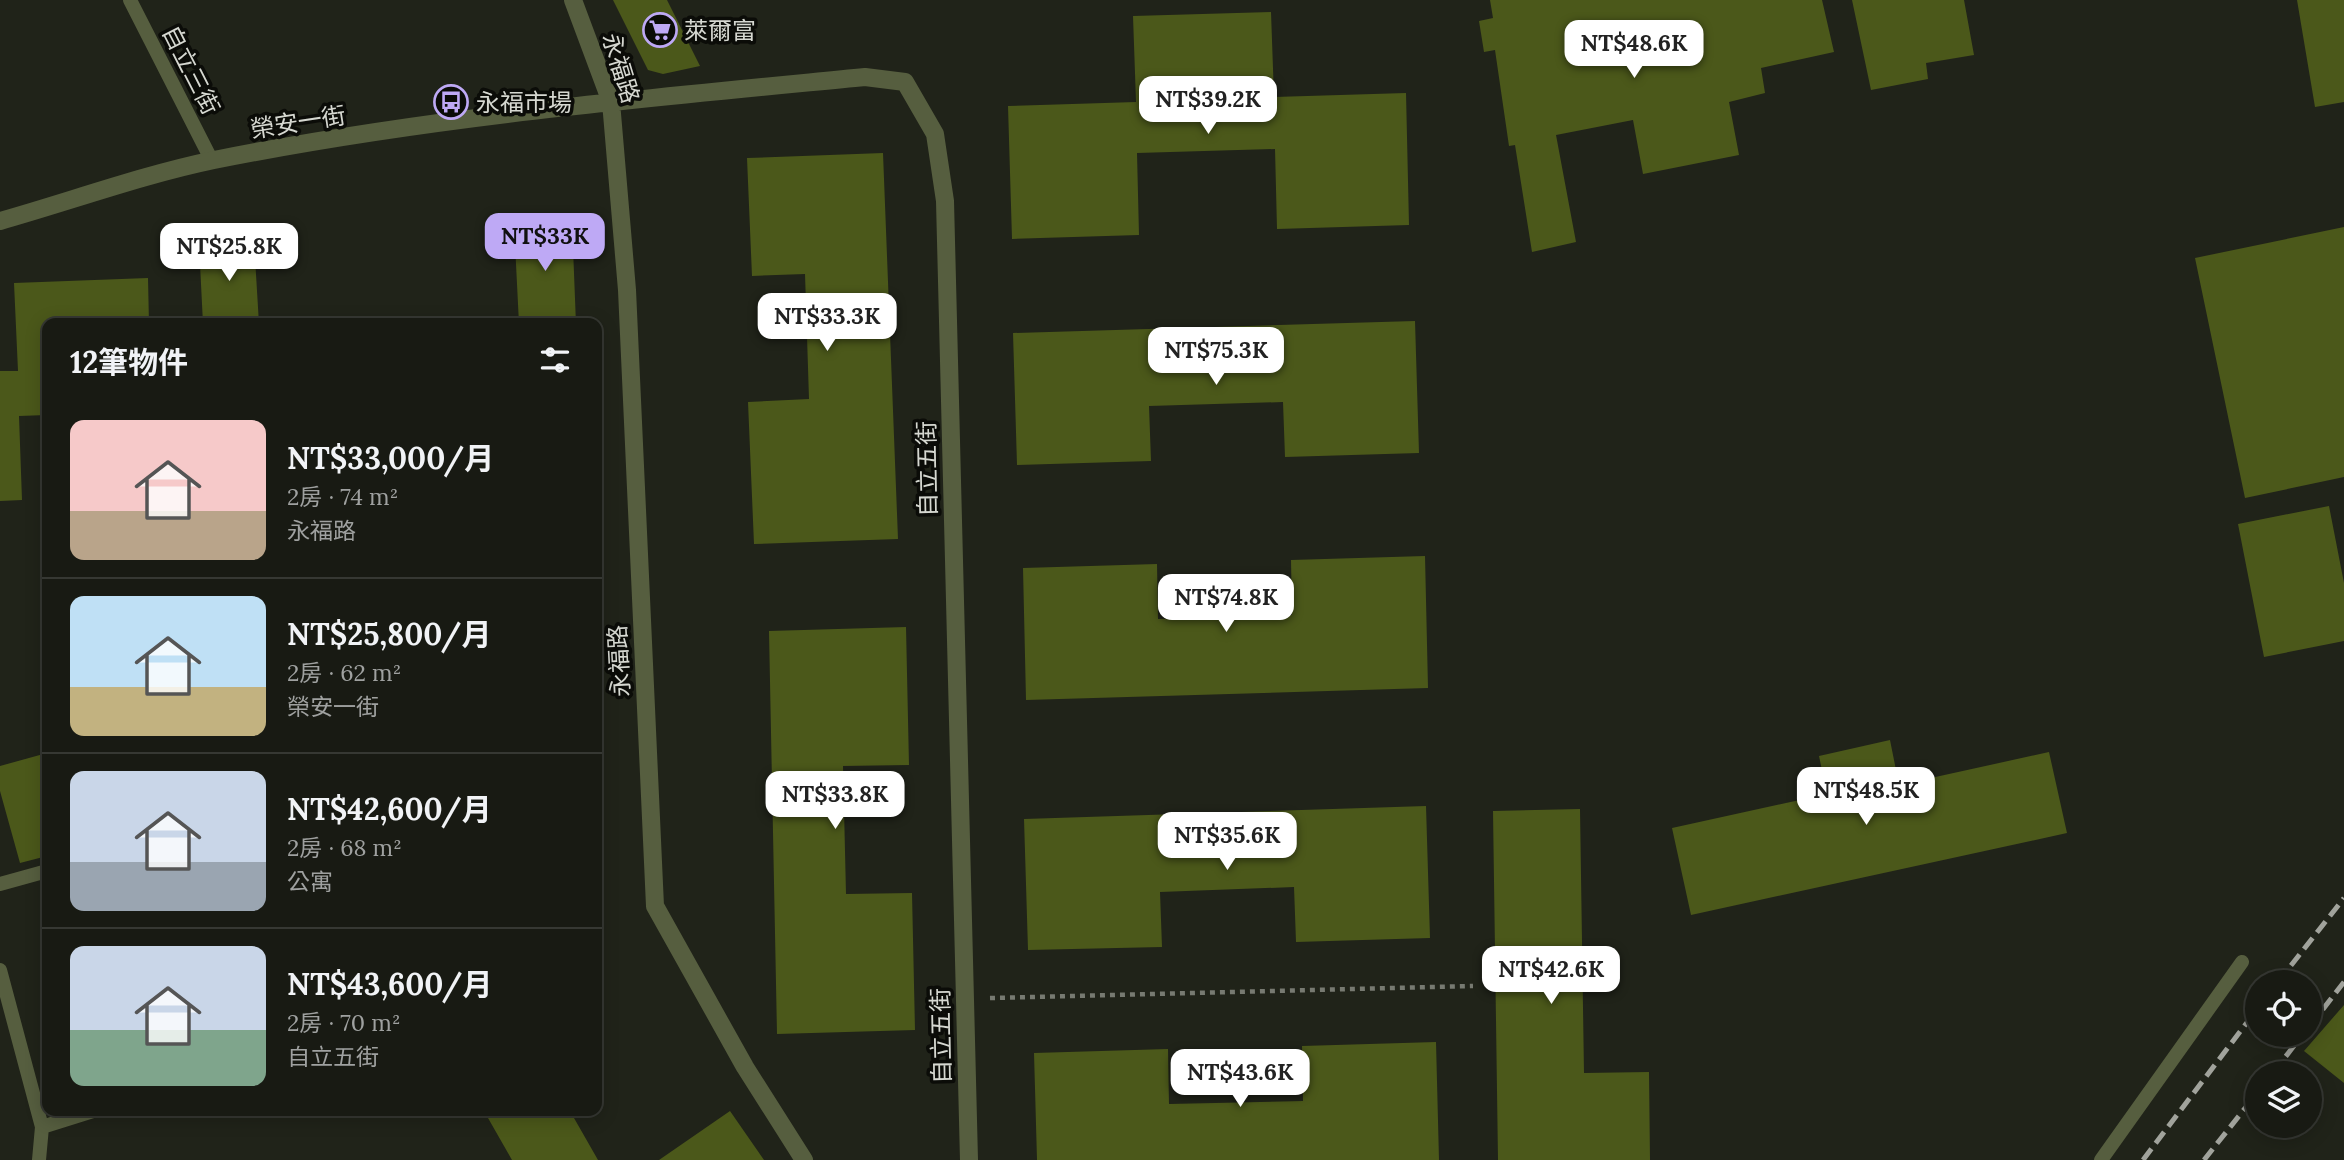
<!DOCTYPE html>
<html lang="zh-TW">
<head>
<meta charset="utf-8">
<style>
	:root { --surface:#181a13; --page:#21231c; --text:#f1f3f6; --muted:#9fa1a0; --line:#363833; --accent:#bea9f5 }
	body { margin:0; font-family:Lora,"Noto Sans TC",serif; background:var(--page); color:var(--text); height:100vh; display:flex; flex-direction:column; font-size:26px; white-space:nowrap }
	* { box-sizing:border-box; margin:0 }
	p { font-size:23px; color:var(--muted) }
	.icon { flex:none; width:38px; height:38px; fill:none; stroke:currentColor; stroke-width:2; stroke-linecap:round; stroke-linejoin:round }
	.map { position:relative; flex:1; overflow:hidden }
	.sheet { position:absolute; left:42px; top:318px; width:560px; height:798px; display:flex; flex-direction:column; background:var(--surface); border-radius:14px; box-shadow:0 4px 18px #0003,0 0 0 2px var(--line) }
	.sheet>* { flex:none }
	.fabs { position:absolute; left:2245px; top:970px; display:grid; gap:14px }
	.fabs a { display:grid; place-items:center; width:77px; height:77px; border-radius:50%; background:var(--surface); box-shadow:0 4px 18px #0003,0 0 0 2px var(--line); font-size:35px }
	.price { position:absolute; translate:-50% -60px; padding:0 16px; border-radius:14px; background:#fff; color:#222; font-size:23px; line-height:46px; filter:drop-shadow(0 2px 4px #0008) }
	.price::after { content:''; position:absolute; left:50%; top:42px; width:21px; height:16px; margin-left:-10px; background:inherit; clip-path:polygon(0 0,100% 0,50% 100%) }
	.price.on { background:var(--accent); color:#111 }
	ul { padding:0; list-style:none }
	li { display:flex; align-items:center; gap:21px; height:175px; padding:0 28px }
	li+li { border-top:2px solid var(--line) }
	li span { display:grid; place-items:center; flex:none; width:196px; height:140px; border-radius:14px; color:#555 }
	li>.icon { margin-inline-start:auto }
	span .icon { width:84px; height:84px; fill:#fffc; stroke-width:1 }
	li b { font-size:30px }
	h2 { display:flex; justify-content:space-between; align-items:center; height:84px; padding:0 28px; font-size:30px }
	.map>svg:first-child { display:block }
	.building { fill:#4b581a }
	.lines { fill:none; stroke-linecap:round; stroke-linejoin:round }
	.path { stroke:#777a71; stroke-width:4.5; stroke-dasharray:5 5; stroke-linecap:butt }
	.service { stroke:#565e3f; stroke-width:14 }
	.minor { stroke:#565e3f; stroke-width:18 }
	.rail { stroke:#a1a39c; stroke-width:5; stroke-dasharray:14 7; stroke-linecap:butt }
	.labels { text-anchor:middle; dominant-baseline:central; stroke-width:7; stroke-linejoin:round; paint-order:stroke }
	.poi-label { font-size:24px; fill:#d6d8d1; stroke:#0b0c08; text-anchor:start }
	.street-label { font-size:24px; fill:#d6d8d1; stroke:#0b0c08 }
</style>
</head>
<body>
<div class="map">
<svg width="2344" height="1160" viewBox="0 0 2344 1160">
	<rect width="100%" height="100%" fill="#202319"/>
	<path class="building" d="M613 0H667L700 66 663 74 648 70Z
		M1490 0H1822L1834 52 1761 68 1765 93 1729 102 1739 155 1643 174 1633 120 1556 135 1576 242 1532 252 1515 145 1509 146 1495 50 1484 52 1479 21 1493 18Z
		M1852 0H1964L1974 55 1926 63 1928 79 1871 90Z
		M2297 0H2344V102L2315 107Z
		M1271 12 1274 97 1406 93 1409 225 1277 229 1275 149 1137 153 1139 235 1012 239 1008 106 1136 102 1133 16Z
		M883 153 898 539 754 544 748 402 809 399 805 274 752 276 747 158Z
		M572 222 576 324H519L514 224Z
		M2344 227V477L2245 498 2195 258Z
		M254 241 259 324H203L199 244Z
		M148 278 149 324H47V415L19 416 22 500 0 501V371H18L14 283Z
		M1415 321 1419 453 1285 457 1283 402 1149 406 1151 461 1017 465 1013 333Z
		M2329 506 2344 583V641L2264 657 2238 524Z
		M1425 556 1428 688 1026 700 1023 568 1157 564 1158 619 1292 615 1291 560Z
		M906 627 909 765 843 766 846 894 912 893 915 1030 777 1034 769 631Z
		M1890 740 1899 785 2049 752 2067 833 1691 915 1672 828 1827 794 1819 756Z
		M47 753V856L20 863 0 791V766Z
		M1426 806 1430 938 1296 942 1294 887 1160 892 1162 947 1028 950 1024 819Z
		M1580 809 1584 1073 1649 1072 1650 1160H1498L1493 811Z
		M597 890 604 969 597 970Z
		M2344 1005V1083L2304 1051Z
		M1436 1042 1439 1160H1037L1034 1053 1168 1049 1169 1104 1303 1101 1302 1046Z
		M484 1111H570L598 1160H512Z
		M730 1111 764 1160H659Z"/>
	<g class="lines">
		<path class="path" d="M990 998 1473 986"/>
		<path class="service" d="M130 0 212 161
			M0 884 47 871
			M0 970 42 1127 39 1160
			M42 1127 93 1111
			M2101 1160 2242 962"/>
		<path class="minor" d="M573 0 611 102 627 290 655 906 745 1067 804 1160
			M0 221C71 201 142 175 214 160 428 117 648 98 865 77L905 82 935 134 945 201 969 1160"/>
		<path class="rail" d="M2278 982 2344 898
			M2310 1026 2344 982
			M2273 1073 2303 1034
			M2143 1160 2258 1008
			M2204 1160 2258 1092"/>
	</g>
	<defs>
		<g id="supermarket-ring" transform="scale(1.75)"><circle r="9.5" fill="#0b0c08" stroke="#bea9f5" stroke-width="1.5"/><path d="M-6-5.5h2.5l.6 2H6L4.5 2H-2.5L-4.4-4H-6ZM-1.5 3.2a1.3 1.3 0 1 0 .1 0ZM3 3.2a1.3 1.3 0 1 0 .1 0Z" fill="#bea9f5"/></g>
		<g id="bus-ring" transform="scale(1.75)"><circle r="9.5" fill="#0b0c08" stroke="#bea9f5" stroke-width="1.5"/><path d="M-5-6H5V4H4V6H2V4H-2V6H-4V4H-5ZM-3.5-4V0h7V-4ZM-3.5 1.2v1.5H-2V1.2ZM2 1.2v1.5H3.5V1.2Z" fill="#bea9f5"/></g>
	</defs>
	<g fill-rule="evenodd">
		<use href="#supermarket-ring" x="660" y="30"/>
		<use href="#bus-ring" x="451" y="102"/>
	</g>
	<g class="labels">
		<g class="poi-label">
			<text x="684" y="30">萊爾富</text>
			<text x="476" y="102">永福市場</text>
		</g>
		<g class="street-label">
			<text transform="translate(621 68) rotate(73)">永福路</text>
			<text transform="translate(191 70) rotate(63)">自立三街</text>
			<text transform="translate(298 122) rotate(-9)">榮安一街</text>
			<text transform="translate(927 469) rotate(-91)">自立五街</text>
			<text transform="translate(619 661) rotate(-93)">永福路</text>
			<text transform="translate(941 1036) rotate(-91)">自立五街</text>
		</g>
	</g>
</svg>
<div class="fabs">
<a><svg class="icon" aria-label="locate" viewBox="0 0 24 24"><circle cx="12" cy="12" r="6"/><path d="M12 2v4M12 18v4M2 12h4M18 12h4"/></svg></a>
<a><svg class="icon" aria-label="layers" viewBox="0 0 24 24"><path d="M12 4l9 5-9 5-9-5zM3 14l9 5 9-5"/></svg></a>
</div>
<b class="price" style="left:1634px;top:80px">NT$48.6K</b>
<b class="price" style="left:1208px;top:136px">NT$39.2K</b>
<b class="price on" style="left:545px;top:273px">NT$33K</b>
<b class="price" style="left:229px;top:283px">NT$25.8K</b>
<b class="price" style="left:827px;top:353px">NT$33.3K</b>
<b class="price" style="left:1216px;top:387px">NT$75.3K</b>
<b class="price" style="left:1226px;top:634px">NT$74.8K</b>
<b class="price" style="left:1866px;top:827px">NT$48.5K</b>
<b class="price" style="left:835px;top:831px">NT$33.8K</b>
<b class="price" style="left:1227px;top:872px">NT$35.6K</b>
<b class="price" style="left:1551px;top:1006px">NT$42.6K</b>
<b class="price" style="left:1240px;top:1109px">NT$43.6K</b>
<section class="sheet">
<h2>12筆物件<svg class="icon" aria-label="filters" viewBox="0 0 24 24"><path d="M4 7h16M4 17h16"/><circle cx="9" cy="7" r="2"/><circle cx="15" cy="17" r="2"/></svg></h2>
<ul>
<li><span style="background:linear-gradient(#f6c9c9 65%,#b9a48a 0)"><svg class="icon" aria-label="home" viewBox="0 0 24 24"><path d="M3 11l9-7 9 7M6 9v11h12V9"/></svg></span><div><b>NT$33,000/月</b><p>2房 · 74 m²</p><p>永福路</p></div></li>
<li><span style="background:linear-gradient(#bfe0f5 65%,#c2b280 0)"><svg class="icon" aria-label="home" viewBox="0 0 24 24"><path d="M3 11l9-7 9 7M6 9v11h12V9"/></svg></span><div><b>NT$25,800/月</b><p>2房 · 62 m²</p><p>榮安一街</p></div></li>
<li><span style="background:linear-gradient(#c9d6e8 65%,#9aa5b1 0)"><svg class="icon" aria-label="home" viewBox="0 0 24 24"><path d="M3 11l9-7 9 7M6 9v11h12V9"/></svg></span><div><b>NT$42,600/月</b><p>2房 · 68 m²</p><p>公寓</p></div></li>
<li><span style="background:linear-gradient(#c9d6e8 60%,#7fa58c 0)"><svg class="icon" aria-label="home" viewBox="0 0 24 24"><path d="M3 11l9-7 9 7M6 9v11h12V9"/></svg></span><div><b>NT$43,600/月</b><p>2房 · 70 m²</p><p>自立五街</p></div></li>
</ul>
</section>
</div>
</body>
</html>
